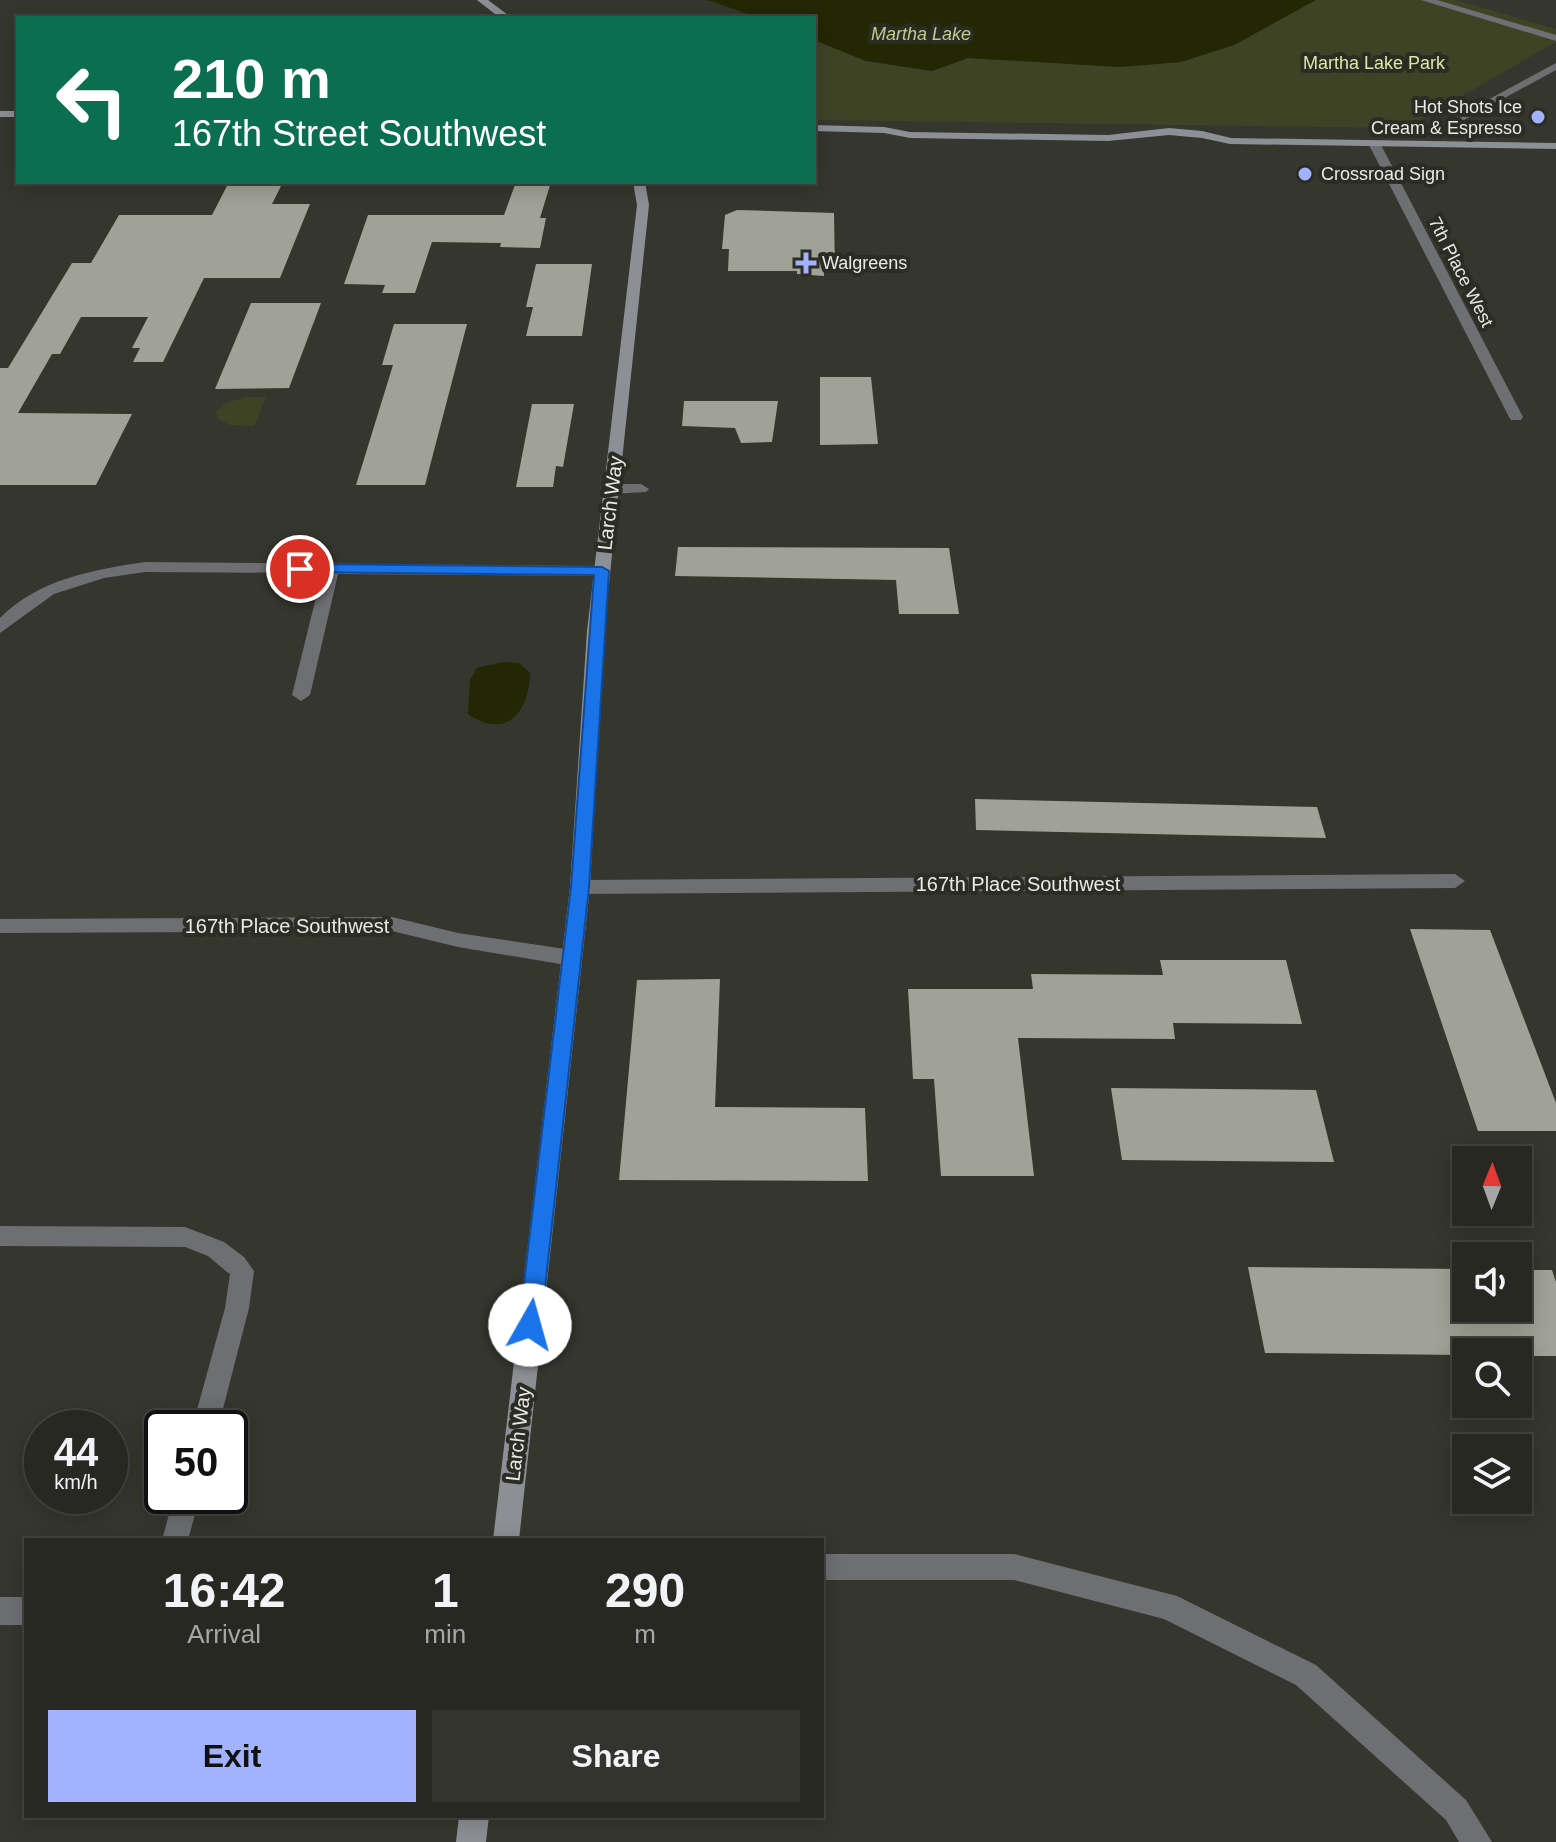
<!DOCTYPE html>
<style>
:root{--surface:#282822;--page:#34342f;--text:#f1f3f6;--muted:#a5a6a5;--line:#444440;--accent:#a3b2fd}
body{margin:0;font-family:Helvetica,sans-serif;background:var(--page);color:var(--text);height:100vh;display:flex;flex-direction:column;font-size:30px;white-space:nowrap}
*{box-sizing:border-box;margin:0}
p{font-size:26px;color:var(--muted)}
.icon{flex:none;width:44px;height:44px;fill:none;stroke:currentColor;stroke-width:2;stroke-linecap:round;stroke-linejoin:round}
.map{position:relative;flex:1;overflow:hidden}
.details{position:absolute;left:24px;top:1538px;width:800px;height:280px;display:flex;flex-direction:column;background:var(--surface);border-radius:0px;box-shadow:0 4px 20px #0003,0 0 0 2px var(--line)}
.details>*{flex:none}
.guide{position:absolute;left:16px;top:16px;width:800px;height:168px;border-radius:0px;box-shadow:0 4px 20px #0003,0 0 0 2px var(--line);background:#0b6e4f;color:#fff;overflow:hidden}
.needle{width:52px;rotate:1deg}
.tools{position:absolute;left:1452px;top:1146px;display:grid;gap:16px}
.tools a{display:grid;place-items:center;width:80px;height:80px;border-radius:0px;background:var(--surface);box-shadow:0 4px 20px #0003,0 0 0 2px var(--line);font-size:40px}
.speed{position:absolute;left:24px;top:1410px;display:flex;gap:16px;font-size:40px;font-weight:700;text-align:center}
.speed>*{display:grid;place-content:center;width:104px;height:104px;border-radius:50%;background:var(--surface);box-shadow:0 4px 20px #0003,0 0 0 2px var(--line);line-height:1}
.speed small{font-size:20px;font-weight:400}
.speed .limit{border:4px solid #111;border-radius:12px;background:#fff;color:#111}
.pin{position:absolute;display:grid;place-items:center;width:68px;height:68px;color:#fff;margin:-34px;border:4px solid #fff;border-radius:50%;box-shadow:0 2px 8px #0007}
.me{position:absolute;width:88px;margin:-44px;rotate:7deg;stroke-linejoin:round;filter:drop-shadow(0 0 6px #0008)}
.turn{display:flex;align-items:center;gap:28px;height:168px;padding:0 24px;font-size:36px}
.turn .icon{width:104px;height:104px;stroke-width:2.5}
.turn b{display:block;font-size:56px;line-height:68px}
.eta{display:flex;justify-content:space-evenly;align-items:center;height:136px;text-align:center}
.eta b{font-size:48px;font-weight:700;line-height:56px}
.action{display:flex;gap:16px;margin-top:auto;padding:16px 24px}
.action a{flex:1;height:92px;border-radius:0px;background:var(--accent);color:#111;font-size:32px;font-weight:700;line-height:92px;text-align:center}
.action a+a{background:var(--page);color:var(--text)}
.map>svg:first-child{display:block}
.green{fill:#3f4326}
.water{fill:#242703}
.building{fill:#a0a297}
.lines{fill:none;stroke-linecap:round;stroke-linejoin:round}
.street{fill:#6e6f73;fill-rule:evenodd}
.secondary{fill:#8d8f96;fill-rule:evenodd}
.route{fill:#1a73e8;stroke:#114b97;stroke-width:2}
.poi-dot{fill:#a3b2fd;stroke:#2b2c23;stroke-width:3}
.labels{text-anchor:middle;stroke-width:8;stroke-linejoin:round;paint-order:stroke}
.far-water-label{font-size:18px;font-style:italic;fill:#c3cb8c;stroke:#2b2c23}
.far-park-label{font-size:18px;fill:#dde6a5;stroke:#2b2c23}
.far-poi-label{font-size:18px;fill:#e9eae5;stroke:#2b2c23;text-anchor:start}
.far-street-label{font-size:18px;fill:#e9eae5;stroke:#2b2c23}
.street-label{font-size:20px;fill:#e9eae5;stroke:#2b2c23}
</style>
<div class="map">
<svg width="1556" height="1842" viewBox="0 0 1556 1842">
<rect width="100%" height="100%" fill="#35362d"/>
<g class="green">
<path d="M1316,0H1456L1556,29V42L1406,128L814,120V40L866,61L932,71L968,58L1120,67L1181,62L1234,45Z"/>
<path d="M247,397H266L254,426L229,425L217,418L216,412L225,403Z"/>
</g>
<g class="water">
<path d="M708,0H1316L1234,45L1181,62L1120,67L968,58L932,71L866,61L814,40V18H759Z"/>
<path d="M503,662L519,663L530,673C529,711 507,741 468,714L470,680L477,668Z"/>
</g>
<g class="building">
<path d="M229,182H283L272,204H310L280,278H204L163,362H133L140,348H132L148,317H81L60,354H52L18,413L132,414L96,485H0V368H8L72,263H91L119,215H212Z"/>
<path d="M516,182H551L540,218H546L540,248L500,247L501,243L432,242L415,293H382L385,285L344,284L368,215H504Z"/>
<path d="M737,210L834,213L835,271H824V276L797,274V271H728L729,249H722L725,215Z"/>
<path d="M536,264H592L582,336H526L533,307H526Z"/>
<path d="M251,303H321L289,388L215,389Z"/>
<path d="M394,324H467L425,485H356L393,365H382Z"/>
<path d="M820,377H871L878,444L820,445Z"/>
<path d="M684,401H778L772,442L741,443L735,428L682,426Z"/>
<path d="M532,404H574L563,467L556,466L553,487H516Z"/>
<path d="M678,547L949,548L959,614H899L896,580L675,576Z"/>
<path d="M975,799L1317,807L1326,838L976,830Z"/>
<path d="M1410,929L1490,930L1556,1103V1131H1478Z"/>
<path d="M1160,960H1286L1302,1024L1173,1023L1175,1039L1018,1038L1034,1176H941L934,1079H913L908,989H1033L1031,974L1163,975Z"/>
<path d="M720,979L715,1107L865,1108L868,1181L619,1180L637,980Z"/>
<path d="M1111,1088L1316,1090L1334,1162L1122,1160Z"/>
<path d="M1248,1267L1466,1269V1308H1518V1270H1552L1556,1282V1356H1518V1352H1466V1355L1265,1353Z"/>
</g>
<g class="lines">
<g class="street">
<path d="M1421,0H1437L1556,35V41Z"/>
<path d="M1556,63V70L1464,120L1454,118Z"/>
<path d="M1370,141L1380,143L1523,417L1521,420H1511L1509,417L1368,143Z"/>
<path d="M641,484L649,489L646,492L611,494L603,489L611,484Z"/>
<path d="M145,562L602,566L610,571L602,576L338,574L310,695L301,701L292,695L322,573L145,572L104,578L54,594L0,633V618C39,579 92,570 145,562Z"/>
<path d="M1455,874L1465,881L1455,888L580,894L570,887L580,880Z"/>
<path d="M392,917L458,933L572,950L579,953L582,958L579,963L572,966L458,947L392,931L0,933V919Z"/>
<path d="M0,1226L185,1227L224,1242L244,1257L254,1271L249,1308L218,1428H192L225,1308L230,1274L227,1272L208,1256L185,1247L0,1246Z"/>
<path d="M174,1496H200L188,1540H162Z"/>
<path d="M822,1554H1014L1177,1596L1316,1665L1466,1800L1492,1842H1459L1446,1820L1296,1685L1164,1619L1014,1580H822Z"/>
<rect x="0" y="1597" width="26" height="28"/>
</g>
<g class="secondary">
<path d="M477,0H488L512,18H500Z"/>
<rect x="0" y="111" width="18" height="6"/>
<path d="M814,125L884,127L910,132L1108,135L1169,128L1202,131L1231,138L1556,143V149L1230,144L1202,138L1169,135L1108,141L910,138L884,133L814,131Z"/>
<path d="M633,182H645L649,205L604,631L590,887L519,1540H493L570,887L587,631L637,205Z"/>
<path d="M459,1816H489L486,1842H456Z"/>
</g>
</g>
<path class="route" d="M300,564L602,567L609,571L589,887L541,1325L538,1332L530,1335L522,1332L519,1325L571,887L594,575L295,572L293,569Z"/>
<g class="poi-dot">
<circle cx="1538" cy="117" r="8"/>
<circle cx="1305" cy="174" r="8"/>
<path d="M802 251h8v8h8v8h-8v8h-8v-8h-8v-8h8z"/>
</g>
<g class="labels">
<g class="far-water-label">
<text x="921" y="40">Martha Lake</text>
</g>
<g class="far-park-label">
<text x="1374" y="69">Martha Lake Park</text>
</g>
<g class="far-poi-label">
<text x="1522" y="113" text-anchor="end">Hot Shots Ice<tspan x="1522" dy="21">Cream &amp; Espresso</tspan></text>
<text x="1321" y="180">Crossroad Sign</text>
<text x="822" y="269">Walgreens</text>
</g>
<g class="far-street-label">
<text transform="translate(1461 272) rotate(63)" y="6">7th Place West</text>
</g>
<g class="street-label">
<text transform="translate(610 503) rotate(-83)" y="7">Larch Way</text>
<text x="1018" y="891">167th Place Southwest</text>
<text x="287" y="933">167th Place Southwest</text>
<text transform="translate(518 1434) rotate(-83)" y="7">Larch Way</text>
</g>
</g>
</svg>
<div class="tools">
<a><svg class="needle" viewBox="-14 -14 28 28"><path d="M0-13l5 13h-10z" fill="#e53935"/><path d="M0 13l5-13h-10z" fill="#a5a6a5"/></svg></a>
<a><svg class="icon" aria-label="sound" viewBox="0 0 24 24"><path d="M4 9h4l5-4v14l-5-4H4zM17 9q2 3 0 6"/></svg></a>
<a><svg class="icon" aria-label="search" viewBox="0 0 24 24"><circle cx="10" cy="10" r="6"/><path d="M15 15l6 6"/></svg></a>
<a><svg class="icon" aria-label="layers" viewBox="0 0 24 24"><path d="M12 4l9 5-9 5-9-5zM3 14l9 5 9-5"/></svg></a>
</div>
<div class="speed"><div>44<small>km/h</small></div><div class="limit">50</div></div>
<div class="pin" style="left:300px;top:569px;background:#d93025"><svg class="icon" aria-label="arrive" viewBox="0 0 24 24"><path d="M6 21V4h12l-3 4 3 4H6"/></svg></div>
<svg class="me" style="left:530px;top:1325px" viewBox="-20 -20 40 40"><circle r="19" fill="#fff"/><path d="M0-13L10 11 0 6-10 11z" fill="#1a73e8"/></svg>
<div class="guide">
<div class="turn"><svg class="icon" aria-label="left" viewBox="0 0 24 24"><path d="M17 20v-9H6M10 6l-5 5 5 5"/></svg><div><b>210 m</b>167th Street Southwest</div></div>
</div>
<section class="details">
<div class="eta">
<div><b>16:42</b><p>Arrival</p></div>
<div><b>1</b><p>min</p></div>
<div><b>290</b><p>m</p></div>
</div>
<div class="action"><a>Exit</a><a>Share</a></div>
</section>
</div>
